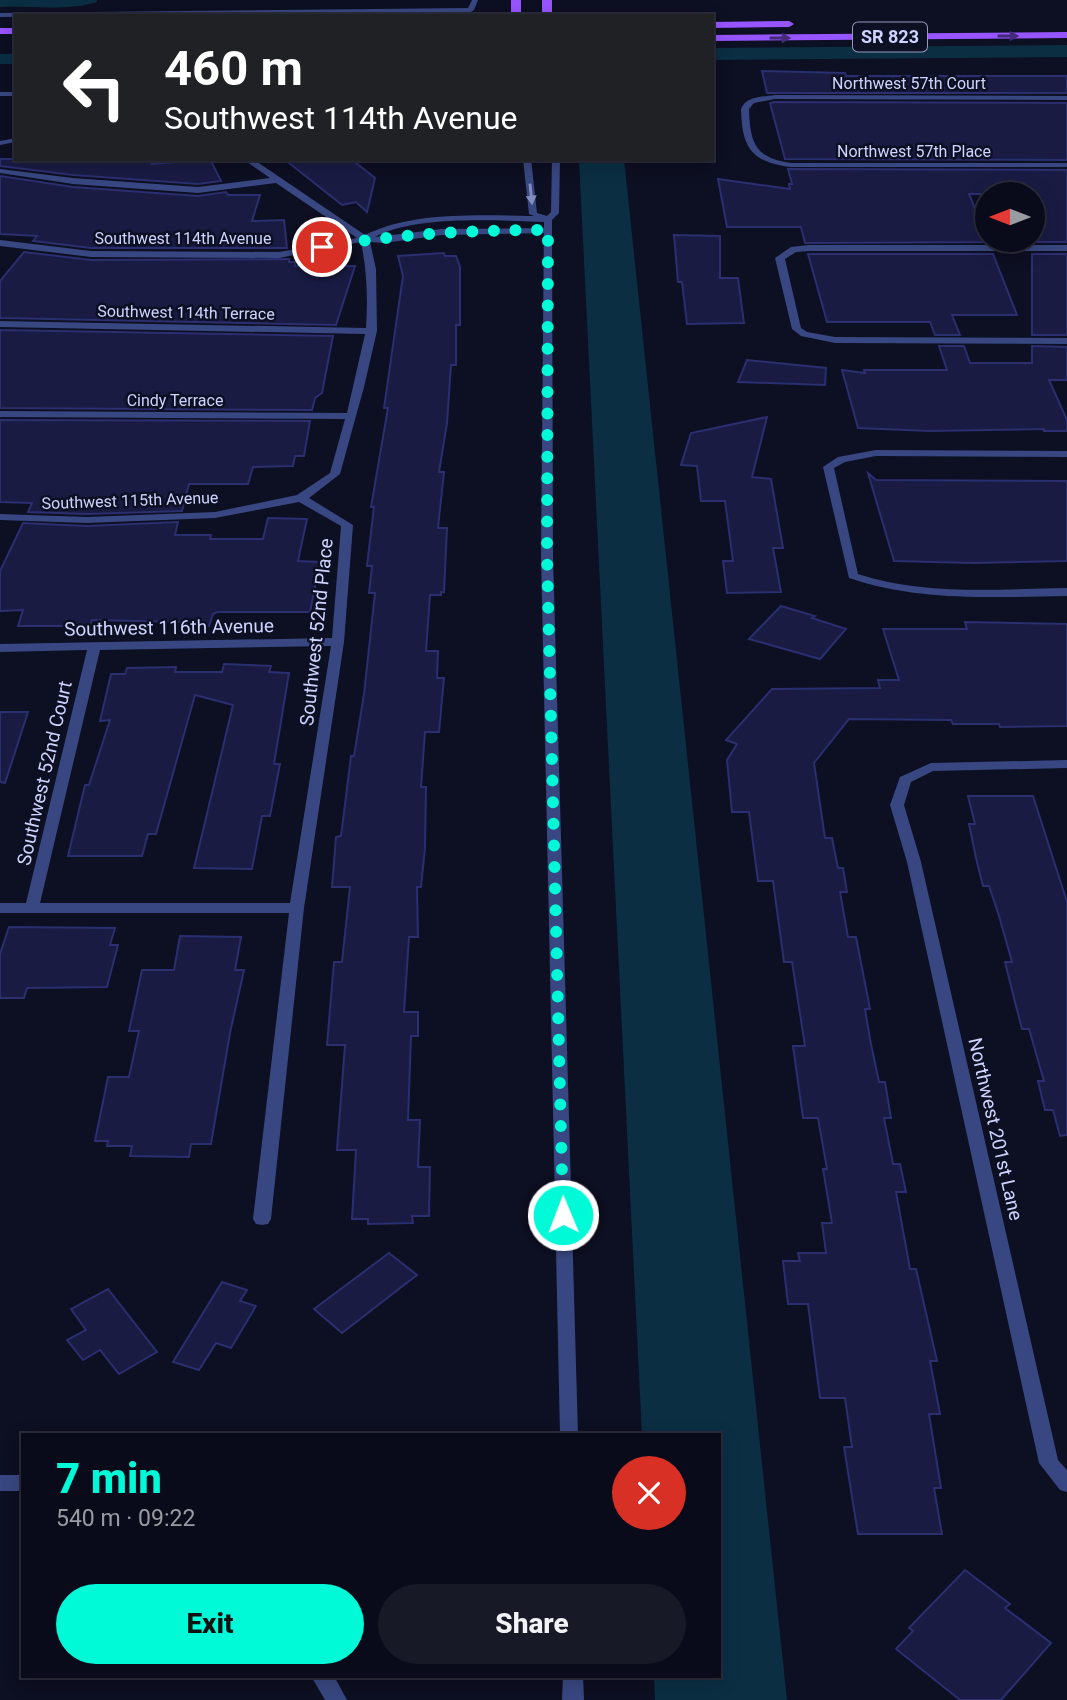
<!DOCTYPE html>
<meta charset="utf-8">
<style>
:root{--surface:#0a0b1a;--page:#181927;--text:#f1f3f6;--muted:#999ba2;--line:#2a2b39;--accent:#00f9d6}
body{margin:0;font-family:Roboto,sans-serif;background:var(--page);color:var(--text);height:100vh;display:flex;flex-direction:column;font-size:26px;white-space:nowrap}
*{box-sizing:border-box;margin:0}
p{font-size:23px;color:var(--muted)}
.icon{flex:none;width:38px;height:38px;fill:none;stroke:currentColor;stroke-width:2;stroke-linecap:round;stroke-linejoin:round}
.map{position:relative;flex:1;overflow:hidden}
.drawer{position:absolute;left:21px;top:1433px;width:700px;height:245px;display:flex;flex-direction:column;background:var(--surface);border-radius:0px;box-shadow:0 4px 18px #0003,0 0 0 2px var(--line)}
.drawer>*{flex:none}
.hud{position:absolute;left:14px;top:14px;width:700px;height:147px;border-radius:0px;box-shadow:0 4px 18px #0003,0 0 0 2px var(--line);background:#202124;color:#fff;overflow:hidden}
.needle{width:46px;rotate:270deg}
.tools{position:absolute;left:975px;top:182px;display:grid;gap:14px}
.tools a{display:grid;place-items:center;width:70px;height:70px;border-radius:50%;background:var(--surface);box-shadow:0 4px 18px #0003,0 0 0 2px var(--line);font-size:35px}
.pin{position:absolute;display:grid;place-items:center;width:60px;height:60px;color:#fff;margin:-30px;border:4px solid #fff;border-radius:50%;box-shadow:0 2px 7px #0007}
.me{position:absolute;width:77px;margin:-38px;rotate:359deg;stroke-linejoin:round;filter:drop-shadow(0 0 5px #0008)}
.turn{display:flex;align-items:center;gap:24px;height:147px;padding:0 35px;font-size:32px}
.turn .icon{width:91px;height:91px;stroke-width:2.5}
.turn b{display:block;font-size:49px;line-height:60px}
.round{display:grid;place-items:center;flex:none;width:74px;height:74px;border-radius:37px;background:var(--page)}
.summary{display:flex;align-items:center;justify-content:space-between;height:119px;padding:0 35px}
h1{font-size:42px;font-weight:800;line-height:52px;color:var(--accent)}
.primary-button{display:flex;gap:14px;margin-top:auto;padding:14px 35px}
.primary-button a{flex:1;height:80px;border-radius:42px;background:var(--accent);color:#111;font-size:28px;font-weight:800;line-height:80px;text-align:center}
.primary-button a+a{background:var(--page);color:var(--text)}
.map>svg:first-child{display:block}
.water{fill:#0b2e43}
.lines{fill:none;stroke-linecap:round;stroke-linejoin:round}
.canal{fill:#0b2e43;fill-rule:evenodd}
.building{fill:#191b43;stroke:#2b2e6f;stroke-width:2}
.minor{fill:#384781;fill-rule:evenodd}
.tertiary{fill:#384781;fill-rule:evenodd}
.primary{fill:#9755ff;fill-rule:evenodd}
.oneway{fill:#442b7a}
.oneway2{fill:#838ec0}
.route{stroke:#00f9d6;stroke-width:12;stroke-dasharray:0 21.6}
.labels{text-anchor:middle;stroke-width:5;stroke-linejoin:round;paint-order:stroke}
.far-street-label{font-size:16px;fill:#ced4ff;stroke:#0d0f22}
.shield{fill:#0d0f22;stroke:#9499bd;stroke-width:2}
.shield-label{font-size:18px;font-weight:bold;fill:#ced4ff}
.street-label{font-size:19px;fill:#ced4ff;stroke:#0d0f22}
</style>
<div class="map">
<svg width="1067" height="1700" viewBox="0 0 1067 1700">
<rect width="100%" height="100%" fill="#0d0f22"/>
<g class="water">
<path d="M0,0H97V2C68,11 32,6 0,7Z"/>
<path d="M1067,45V57L712,60V48Z"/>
<path d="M579,159H624L787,1700H655L654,1677L719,1676V1435H642Z"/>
</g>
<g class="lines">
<rect class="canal" x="0" y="54" width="16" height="10"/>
</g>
<g class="building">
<path d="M762,71L845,73L846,76H1067V93H767Z"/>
<path d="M775,102L1067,103V160L785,159L770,103Z"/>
<path d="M0,159H110L132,162L146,159L152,164L210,159L221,181L198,184L73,175L0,166Z"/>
<path d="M284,159H351L375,178L367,212L356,202L342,205Z"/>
<path d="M788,169L1067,170V242H1032V194H969L989,242L805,243L801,227H727L718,179L790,189L789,184H792Z"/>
<path d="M0,176L73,187L198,196L226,192L228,195H260L252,221L284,220L287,248H91L33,241L37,236L0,234Z"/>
<path d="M674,235L720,236V278H738L744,323L687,324L682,282H678Z"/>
<path d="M24,252L91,260L289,259V262H295V266H355L336,325L0,318V281Z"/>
<path d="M444,253L445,256H456L460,267V325H456V365H451L447,423L439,472H444L438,528H447L444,592H441V595H430L426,651H438L437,678H444L439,732H425L421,787H426L425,848L421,887H417L418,937H409L404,1012H418V1036H411L408,1120H420L418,1167H430L429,1216H412L413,1223L368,1224V1219H352L356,1150H337L345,1045H327L334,962H342L350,887H332L336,837L341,836L351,756H354L364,694L375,593H369L372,566H367L374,507H371L388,408H384L403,276L398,256Z"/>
<path d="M808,254H993L1017,315H952L960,335H935L930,322H827Z"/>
<rect x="1032" y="254" width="35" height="81"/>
<path d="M0,330L333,336L322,393L315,398L312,410L0,408Z"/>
<path d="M939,346H964L970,363H1032V346L1067,347V380H1049L1067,420V431H1044V429L930,431L858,428L842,370L865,373L864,370H947Z"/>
<path d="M747,360L826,368L825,385L738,382Z"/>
<path d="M767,417L752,477L771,479L783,548H773L781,592L727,593L723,561H733L725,501H701L697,466L681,465L691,433Z"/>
<path d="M0,420L310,421L304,456H295L293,466L253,467L248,484H189L182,511L87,514L28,512L32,503L0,502Z"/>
<path d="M868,473L876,480L1067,481V561L974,563L894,561Z"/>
<path d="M268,518L307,519L298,561L320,562L310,612H217L213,614L209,626H180L181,622L92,620L90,626H18L23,610L0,611V571L23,523L87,526L178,522L175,535H211L210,539H263Z"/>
<path d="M781,606L815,616L812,618L846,629L820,659L749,639Z"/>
<path d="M965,622L1067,624V726L1000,727L999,724H953L951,720L849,719L814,763L825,838H832L838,868H843L847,892H840L848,937H856L870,1009H865L870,1039L879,1082H885L891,1118H884L893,1164H900L906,1192H896L910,1269H916L937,1361H930L940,1414H929L941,1488H934L942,1534H858L844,1447H852L845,1398H820L808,1304H788L783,1261H800L798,1253H826L822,1223H832L823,1169H827L818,1118H803L793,1046H805L792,962H784L773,881H758L749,812H732L727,760L737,744L726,740L772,689L880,688L878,680H899L883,629H967Z"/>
<path d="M224,664L271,666L269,672L289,673L274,764H280L270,816H262L252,869L194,868L233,705L195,695L156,834H148L142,856H68L85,785H89L110,720L100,721L111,674H125L127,668L176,667L175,672H222Z"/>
<path d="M0,712H28L5,783L0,782Z"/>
<path d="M968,796H1033L1067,902V1135L1060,1136L1053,1110H1045L1038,1081H1044L1029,1029H1022L1015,1002L1005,962H1012L999,916L989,886H983L976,858L969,824H975Z"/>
<path d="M9,927L115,928L110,945H118L107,987L27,988L24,998H0V954Z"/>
<path d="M180,936L241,937L235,970H244L230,1033L211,1144H191L189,1157L130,1156L132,1146H107L108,1141H95L108,1077H129L139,1031H129L142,970H174Z"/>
<path d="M389,1253L417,1275L342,1333L314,1309Z"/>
<path d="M222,1282L247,1290L240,1301L256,1306L231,1348L216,1343L199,1370L173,1362Z"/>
<path d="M108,1289L157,1352L119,1374L100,1350L83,1360L67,1340L86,1330L71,1309Z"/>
<path d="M965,1570L1010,1604L1005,1608L1051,1643L1001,1700H960L896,1649L913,1631L909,1628Z"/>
</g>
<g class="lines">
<g class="minor">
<path d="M472,0H478L474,10L471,12L0,17V13L468,8Z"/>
<rect x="0" y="92" width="16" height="4"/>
<path d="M775,95L1067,96V100L775,99L754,103L749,109C750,144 756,158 791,163H1067V167H791C752,162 742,149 741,109C746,96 763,97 775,95Z"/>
<path d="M16,138V142L0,145V141Z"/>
<path d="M243,159H253L365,235C416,209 492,216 548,216L552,219L548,222C500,221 418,214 375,237L442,229L551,228L552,230L548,233L442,235L384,243L370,242L376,269L377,331L364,387L340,474L309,498L353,525L344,642L304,908L271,1219L268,1224L262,1225L256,1224L253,1219L289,913H0V903H26L87,650L0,652V644L332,638L341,526L299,502L215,518L87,523L0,520V514L87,517L215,512L297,495L330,473L345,419L0,417V411L347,413L365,334L0,327V321L366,328C368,298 367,272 361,242L279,258L91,257L0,246V240L91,251L279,252L357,238L276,183L198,193L73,184L0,173V169L73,178L198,187L270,178ZM331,646L290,903H40L100,650Z"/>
<path d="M809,245H1067V251H809L796,252L785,259L801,328L807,332L835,337L1067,338V344L835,343L801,336L792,329L775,258L791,247Z"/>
<path d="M876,450L1067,451V457L876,456L845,462L834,468L858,574C926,596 997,589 1067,588V596C993,597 920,602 849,578L823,467L838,457Z"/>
<path d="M1067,760V768L933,771L911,782L904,805L921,862L1058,1460L1067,1470V1492L1060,1490L1039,1463L907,862L890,805L900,777L931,763Z"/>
<rect x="0" y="1475" width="23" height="16"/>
<path d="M311,1676H334L347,1700H325Z"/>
</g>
<g class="tertiary">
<path d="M523,159H531L537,213L547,216L551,212L552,159H560L559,213L552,220L553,556L578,1435H560L541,556L544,220L529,214Z"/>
<path d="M563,1676H583L584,1700H562Z"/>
</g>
<g class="primary">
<rect x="511" y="0" width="10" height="16"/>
<rect x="542" y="0" width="10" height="16"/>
<path d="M712,22L789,21L794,24L789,27L712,28Z"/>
<rect x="0" y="28" width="16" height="6"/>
<path d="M1067,32V38L712,41V35Z"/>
</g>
</g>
<defs><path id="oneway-solid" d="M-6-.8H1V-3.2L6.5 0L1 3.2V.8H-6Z" transform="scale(1.75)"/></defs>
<g class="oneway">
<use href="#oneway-solid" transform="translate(1008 36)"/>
<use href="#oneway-solid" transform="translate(780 38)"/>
</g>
<use class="oneway2" href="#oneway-solid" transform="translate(531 194) rotate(84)"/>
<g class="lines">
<path class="route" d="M322,247C397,234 472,230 548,230L547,556L563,1215"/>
</g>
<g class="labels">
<g class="far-street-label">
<text x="909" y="89">Northwest 57th Court</text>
<text x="914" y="157">Northwest 57th Place</text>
<text x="183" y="244">Southwest 114th Avenue</text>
<text transform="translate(186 312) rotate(1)" y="6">Southwest 114th Terrace</text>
<text x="175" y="406">Cindy Terrace</text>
<text transform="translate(130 500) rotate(-2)" y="6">Southwest 115th Avenue</text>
</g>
<rect class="shield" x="853" y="22.5" width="74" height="29" rx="5"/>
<g class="shield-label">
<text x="890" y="43">SR 823</text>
</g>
<g class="street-label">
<text transform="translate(169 627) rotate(-1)" y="7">Southwest 116th Avenue</text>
<text transform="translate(316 632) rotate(-84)" y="7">Southwest 52nd Place</text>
<text transform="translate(44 773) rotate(-77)" y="7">Southwest 52nd Court</text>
<text transform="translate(996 1129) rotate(77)" y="7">Northwest 201st Lane</text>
</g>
</g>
</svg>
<div class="tools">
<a><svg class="needle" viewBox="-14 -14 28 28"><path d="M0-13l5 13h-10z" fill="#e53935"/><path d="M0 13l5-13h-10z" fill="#999ba2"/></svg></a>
</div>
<div class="pin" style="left:322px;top:247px;background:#d93025"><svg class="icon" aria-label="arrive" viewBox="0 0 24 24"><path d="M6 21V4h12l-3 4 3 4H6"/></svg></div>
<svg class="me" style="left:563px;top:1215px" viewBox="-20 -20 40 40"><circle r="17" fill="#00f9d6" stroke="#fff" stroke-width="3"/><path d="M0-11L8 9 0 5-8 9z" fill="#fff"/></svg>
<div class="hud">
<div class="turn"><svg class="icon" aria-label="left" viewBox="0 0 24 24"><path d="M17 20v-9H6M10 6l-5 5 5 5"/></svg><div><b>460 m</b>Southwest 114th Avenue</div></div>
</div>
<section class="drawer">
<div class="summary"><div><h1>7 min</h1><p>540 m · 09:22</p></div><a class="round" style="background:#d93025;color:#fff"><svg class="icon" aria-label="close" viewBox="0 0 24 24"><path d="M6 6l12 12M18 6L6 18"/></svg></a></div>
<div class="primary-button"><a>Exit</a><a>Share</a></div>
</section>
</div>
